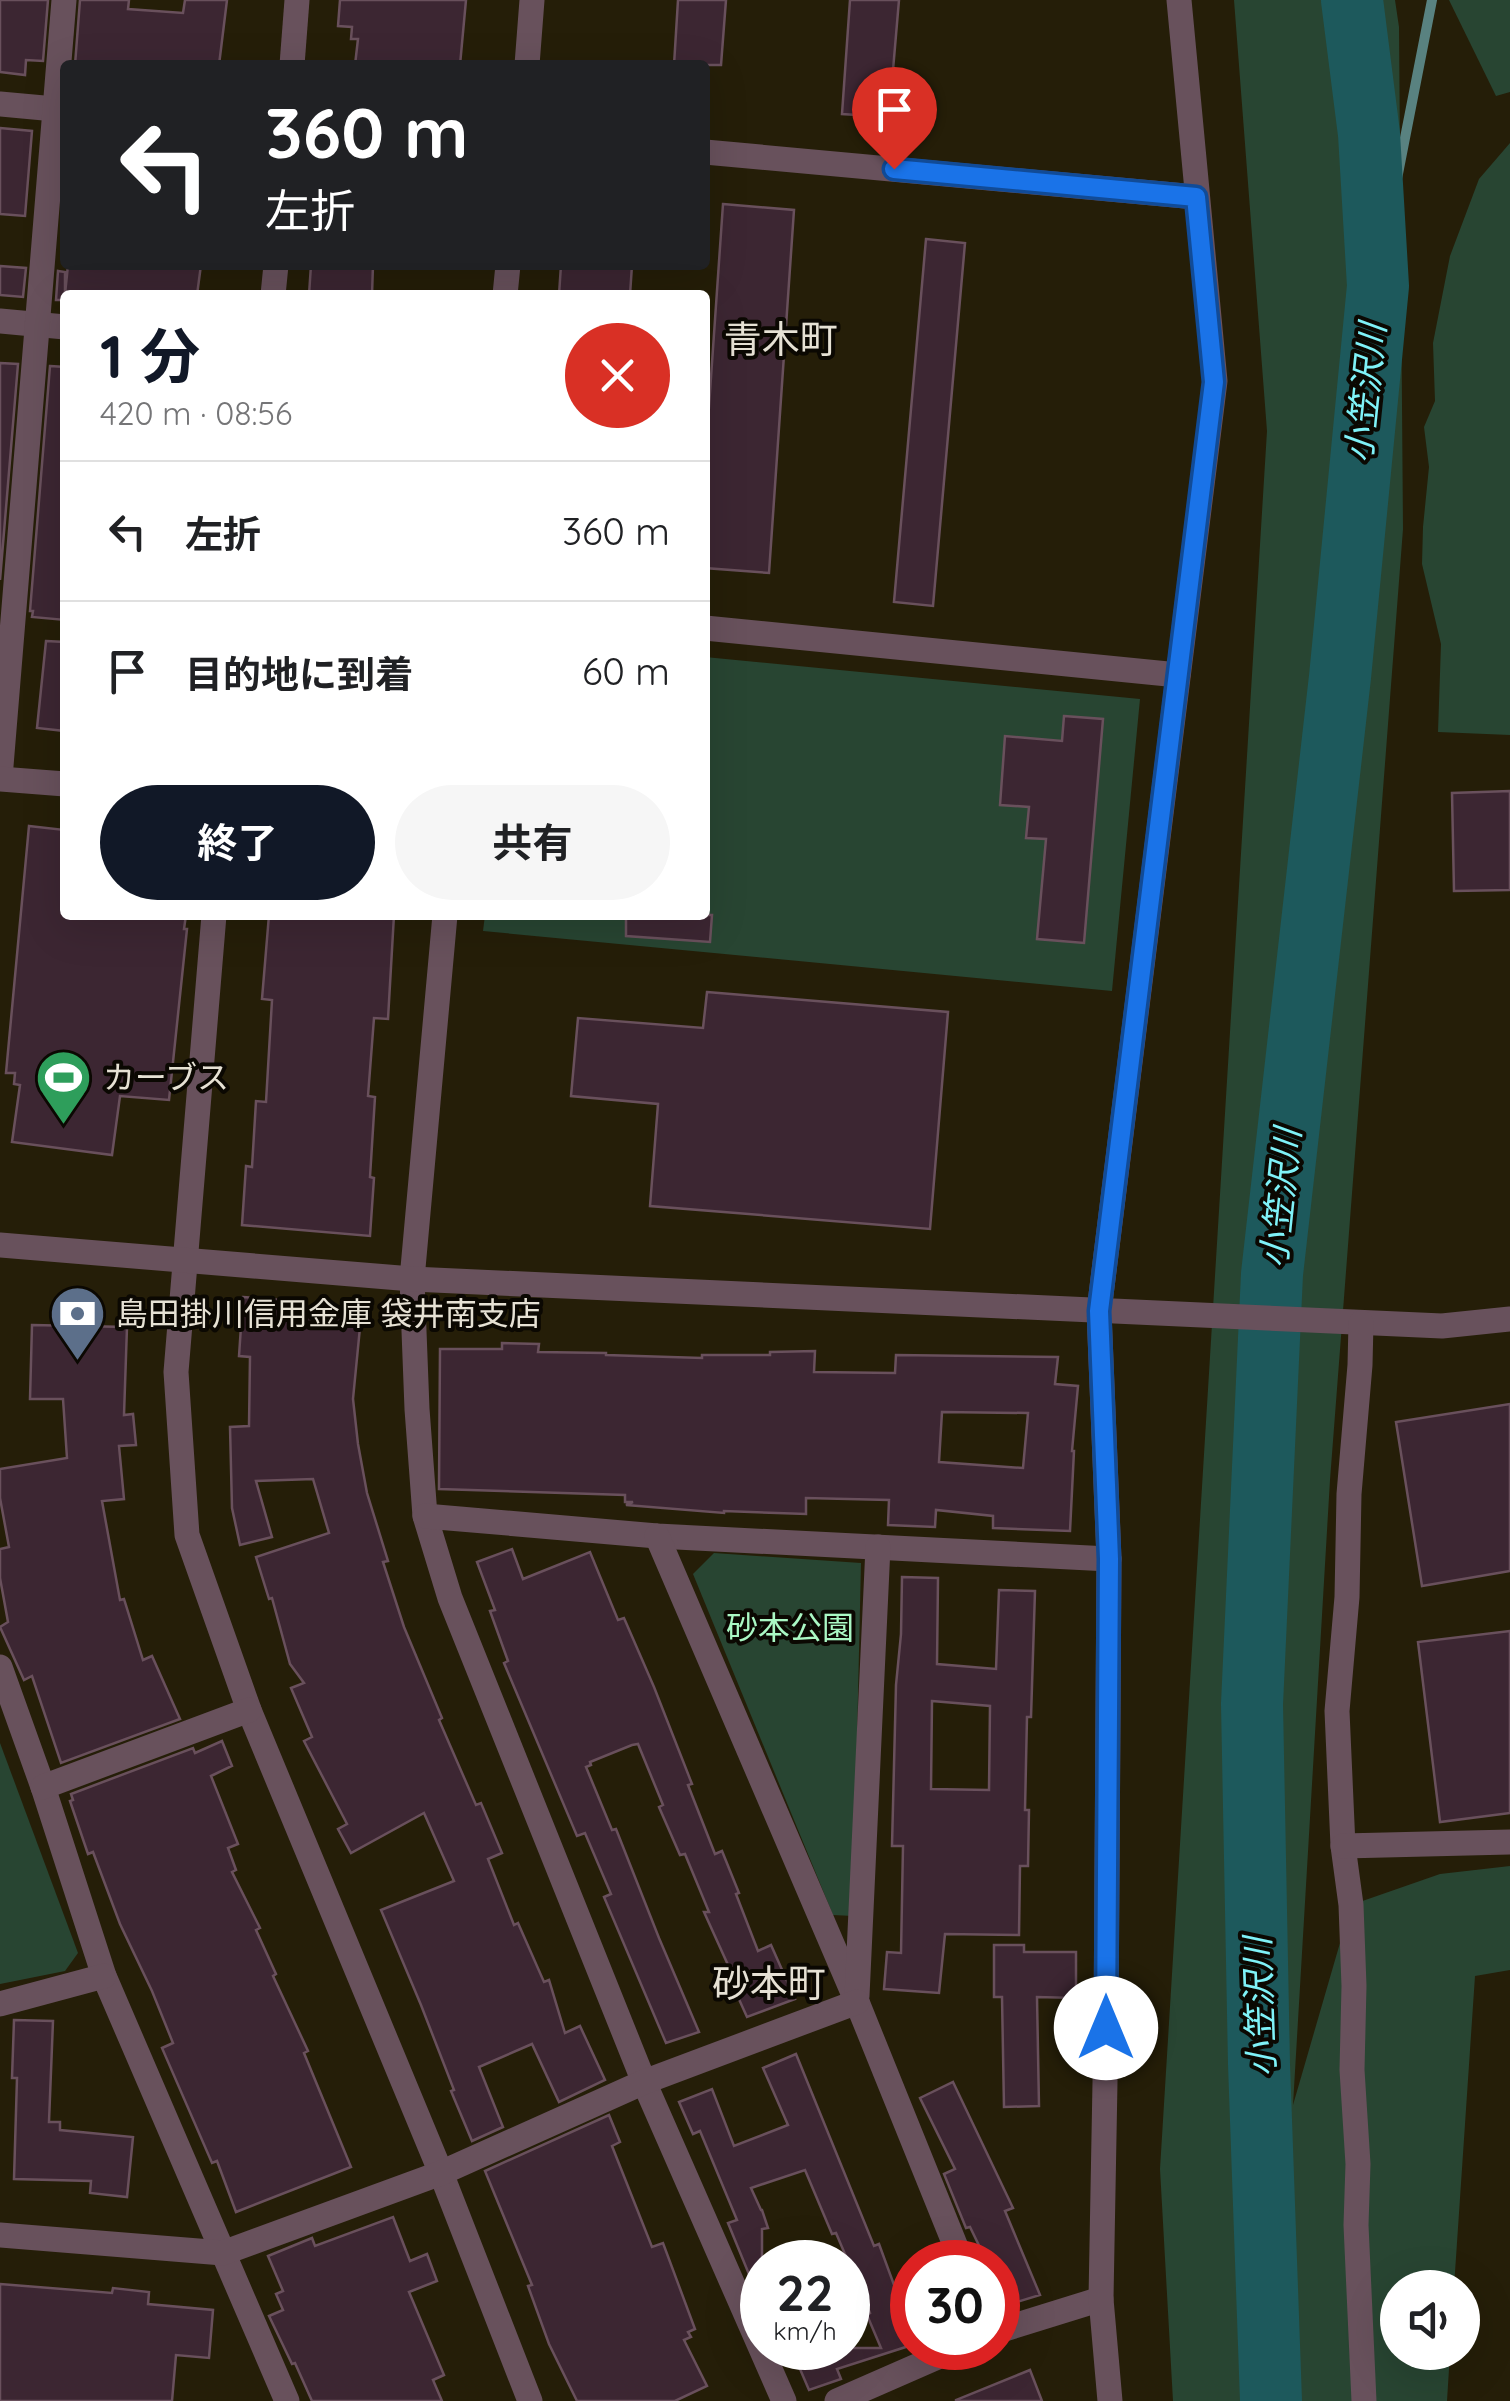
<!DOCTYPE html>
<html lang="ja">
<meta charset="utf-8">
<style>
:root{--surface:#fff;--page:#f6f6f6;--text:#202124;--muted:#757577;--line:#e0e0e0;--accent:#111827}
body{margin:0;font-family:Quicksand,"Noto Sans JP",sans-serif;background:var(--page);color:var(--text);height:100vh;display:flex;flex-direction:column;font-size:38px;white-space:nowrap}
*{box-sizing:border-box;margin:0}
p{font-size:32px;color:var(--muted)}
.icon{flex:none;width:55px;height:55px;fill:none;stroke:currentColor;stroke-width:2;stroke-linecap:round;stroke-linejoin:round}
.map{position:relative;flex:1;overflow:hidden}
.side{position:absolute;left:60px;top:290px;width:650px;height:630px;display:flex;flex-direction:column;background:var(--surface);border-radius:10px;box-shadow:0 10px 40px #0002}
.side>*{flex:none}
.top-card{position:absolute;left:60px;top:60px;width:650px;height:210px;border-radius:10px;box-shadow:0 10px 40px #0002;background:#202124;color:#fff;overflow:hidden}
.fabs{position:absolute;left:1380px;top:2270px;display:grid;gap:20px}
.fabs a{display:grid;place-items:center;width:100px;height:100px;border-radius:50%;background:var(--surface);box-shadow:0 10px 40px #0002;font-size:50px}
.speed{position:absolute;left:740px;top:2240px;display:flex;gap:20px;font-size:50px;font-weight:700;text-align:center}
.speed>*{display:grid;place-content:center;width:130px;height:130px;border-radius:50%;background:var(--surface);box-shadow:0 10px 40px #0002;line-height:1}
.speed small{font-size:25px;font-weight:400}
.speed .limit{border:15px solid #d22;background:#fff;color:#111}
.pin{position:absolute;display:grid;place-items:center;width:85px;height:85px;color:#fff;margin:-102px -42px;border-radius:50% 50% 50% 0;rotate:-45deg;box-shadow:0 0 10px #0007}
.pin .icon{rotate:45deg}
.me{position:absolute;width:110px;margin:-55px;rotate:0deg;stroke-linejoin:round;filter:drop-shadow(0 0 8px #0008)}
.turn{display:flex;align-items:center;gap:35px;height:210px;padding:0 40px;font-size:45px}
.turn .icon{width:130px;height:130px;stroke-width:2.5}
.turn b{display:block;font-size:70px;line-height:85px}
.round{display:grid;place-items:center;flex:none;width:105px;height:105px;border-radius:52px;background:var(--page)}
.summary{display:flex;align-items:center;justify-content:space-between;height:170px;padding:0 40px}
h1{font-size:60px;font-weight:700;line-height:75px;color:var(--accent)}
.cta{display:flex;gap:20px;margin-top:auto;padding:20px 40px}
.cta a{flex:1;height:115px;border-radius:60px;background:var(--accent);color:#fff;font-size:40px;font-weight:700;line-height:115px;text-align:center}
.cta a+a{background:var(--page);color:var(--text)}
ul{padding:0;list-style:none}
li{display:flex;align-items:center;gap:30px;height:140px;padding:0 40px;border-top:2px solid var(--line)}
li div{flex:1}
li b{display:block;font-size:38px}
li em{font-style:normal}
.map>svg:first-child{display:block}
.green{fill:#284532}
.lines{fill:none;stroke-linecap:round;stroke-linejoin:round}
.stream{stroke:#598280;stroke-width:10}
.river{stroke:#1d595c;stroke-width:62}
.building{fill:#3c2632;stroke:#69505c;stroke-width:2.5;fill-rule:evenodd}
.minor{stroke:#68515c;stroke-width:25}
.route-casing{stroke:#114b97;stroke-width:25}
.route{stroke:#1a73e8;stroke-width:18}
.labels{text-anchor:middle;stroke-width:8;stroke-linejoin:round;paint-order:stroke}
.poi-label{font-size:32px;fill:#e6e1d4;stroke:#0b0802;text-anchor:start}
.park-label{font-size:32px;fill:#aaf8c4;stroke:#0b0802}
.water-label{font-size:35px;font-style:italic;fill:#7ff2f8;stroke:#0b0802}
.quarter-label{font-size:38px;fill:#e6e1d4;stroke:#0b0802}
</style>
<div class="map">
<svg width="1510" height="2401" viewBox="0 0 1510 2401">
<rect width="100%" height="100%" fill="#251e08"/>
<g class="green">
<path d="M1234,0H1395L1399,27L1403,529L1330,1480L1293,2105L1351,1905L1440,1874L1510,1866V1970L1475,1976L1454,2287L1398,2288V2352L1450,2353L1447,2401H1173L1160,2169L1267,431Z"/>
<path d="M1449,0H1510V92L1496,96Z"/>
<path d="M1510,143V735L1438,732L1441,644L1422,564L1423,527L1429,467L1424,427L1435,401L1433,343L1450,256L1479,179Z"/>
<path d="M705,657L1140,699L1112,991L483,931L485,915H705Z"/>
<path d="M714,1553L861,1563L853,1916L833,1915L693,1574Z"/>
<path d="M0,1743L78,1953L65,1971L0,1984Z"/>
</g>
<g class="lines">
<path class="stream" d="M1377,281L1432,0"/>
<path class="river" d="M1271,2401L1259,2064L1252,1704L1272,1274L1340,677L1378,286L1369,134L1352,0"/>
</g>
<g class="building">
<path d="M0,0H48L43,61L26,60L25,75L0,72Z"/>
<path d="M80,0H129L128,9L183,13L185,0H227L219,65H75Z"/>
<path d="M340,0H466L460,65H355L358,39H351L352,27L338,26Z"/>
<path d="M678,0H726L721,65H674Z"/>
<path d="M850,0H899L889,117L842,114Z"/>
<path d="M0,128L32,131L25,216L0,214Z"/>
<path d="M723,204L794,210L769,573L705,568V464Z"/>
<path d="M926,239L965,243L933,606L894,602Z"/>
<path d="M68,265H201L197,295H65V300H56L58,271L65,272V294Z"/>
<path d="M311,265H373L372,295H309Z"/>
<path d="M561,265H632L630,295H559Z"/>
<path d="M0,266L26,268L23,297L0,295Z"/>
<path d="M0,363L18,364L0,580Z"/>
<path d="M50,366L65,367V620L32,617L33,611H30Z"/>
<path d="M46,641L65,642V731L37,728Z"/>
<path d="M1064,716L1103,719L1084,943L1037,939L1046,839L1026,838L1029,807L1000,805L1005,736L1062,741Z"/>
<path d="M1510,791V890L1454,891L1452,793Z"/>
<path d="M29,826L65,830V915H186L184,929H187L169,1100L120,1096L112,1155L12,1142L20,1085L14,1084L15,1073H6Z"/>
<path d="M269,915H394L388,1019L374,1018L368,1096L375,1097L370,1177L374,1178L370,1236L242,1225L246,1166L252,1167L256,1101L266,1102L272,1000L262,999Z"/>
<path d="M626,915H712L710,942L626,936Z"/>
<path d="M707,992L948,1012L930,1229L650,1206L658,1104L571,1096L578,1018L703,1028Z"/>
<path d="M243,1297L294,1301L293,1310L361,1317L353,1399L358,1444L367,1493L388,1561L383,1562L404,1627L442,1718L439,1720L476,1805L481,1803L502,1853L488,1859L514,1925L518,1923L544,1982L549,1980L565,2033L580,2026L605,2080L559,2102L532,2044L479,2067L503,2127L472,2141L451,2091L454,2090L421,2005L381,1910L454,1881L424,1813L351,1853L338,1829L347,1824L304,1741L312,1737L291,1688L304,1683L290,1664L272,1598L269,1599L256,1557L329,1533L313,1479L256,1481L272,1537L240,1545L232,1508L230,1427L249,1426L250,1357L239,1356Z"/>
<path d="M32,1325L127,1327L124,1415L133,1414L136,1445L119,1446L124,1499L102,1501L120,1600L124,1599L143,1660L152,1656L180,1719L61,1763L32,1676L24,1680L0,1627L8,1622L0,1578V1549L9,1547L0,1498V1469L67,1458L63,1399H30Z"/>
<path d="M502,1343L539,1344L538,1352L606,1353V1355L702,1358V1355H770V1352L815,1351L814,1372L895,1373L896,1355L1058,1357L1055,1384L1078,1386L1072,1451H1074L1070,1531L993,1528V1516L936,1510L935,1527L888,1525L889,1500L806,1498V1514L724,1511V1513L626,1505L633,1502H625V1495L439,1489L440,1349H502ZM942,1412L1028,1413L1023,1468L939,1462Z"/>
<path d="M1510,1404V1571L1422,1586L1396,1422Z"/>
<path d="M512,1549L523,1579L590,1552L618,1620L624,1618L654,1687L692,1784L688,1785L715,1854L722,1851L739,1893L736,1894L758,1951L771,1945L795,1999L747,2017L724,1966L728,1965L704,1912H709L685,1854L680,1855L659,1807L663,1805L638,1744L632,1745L590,1762L591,1765L586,1767L612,1830L616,1829L659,1938L699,2032L666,2043L604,1897L611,1894L585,1833L577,1836L504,1663L508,1661L490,1611L495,1610L477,1562Z"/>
<path d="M902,1577L938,1578L937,1664L996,1669L999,1590L1035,1591L1031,1717H1027L1025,1810H1029L1028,1866H1020L1019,1935L945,1934L939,1993L884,1989L887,1952L901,1953L903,1846H892L896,1685L901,1634ZM932,1701L990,1706L989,1790L931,1789Z"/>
<path d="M1510,1631V1813L1440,1822L1418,1642Z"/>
<path d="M222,1741L232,1766L211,1776L238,1844L228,1848L236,1870L232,1872L260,1928L256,1930L276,1974L273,1976L308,2051L304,2053L351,2167L236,2212L217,2161L212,2163L162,2048L173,2043L152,1991L120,1924L93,1852L88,1854L70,1801L73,1800L71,1794L193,1748L195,1753Z"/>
<path d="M994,1945H1024V1952H1076V1998L1037,1997L1039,2106L1004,2107L1002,1997H994Z"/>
<path d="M14,2020L53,2021L49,2122H60V2130L133,2137L127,2197L90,2193L91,2181L14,2179L17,2078H12Z"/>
<path d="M796,2054L874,2246L879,2244L912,2334V2345L837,2369L841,2379L809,2390L791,2348H881L867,2315L870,2313L836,2233L832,2234L805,2170L751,2188L761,2210H762L768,2228L762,2229V2306L728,2223L737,2220L700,2131L693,2134L679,2102L712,2089L734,2146L788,2125L763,2068Z"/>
<path d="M953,2082L1013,2208L1005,2211L1040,2295L1007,2305L998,2285V2262H987L970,2227L966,2228L944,2174L955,2169L920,2098Z"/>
<path d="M609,2115L620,2142L612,2146L652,2247L663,2243L695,2329L688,2332L691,2337L684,2340L707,2386L675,2401H577L549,2344L528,2286L532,2285L485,2171Z"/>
<path d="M393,2217L410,2261L427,2254L437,2281L409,2292L444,2375L433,2380L442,2401H312L295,2363L292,2364L269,2316L283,2310L276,2294L283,2291L268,2256L312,2238L315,2246Z"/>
<path d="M0,2284L112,2293L113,2288L149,2292L148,2304L213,2310L209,2358L176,2355L172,2401H0Z"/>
<path d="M1030,2370L1042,2401H956V2400Z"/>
</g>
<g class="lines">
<g class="minor">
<path d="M292,65L297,0"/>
<path d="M527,65L532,0"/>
<path d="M0,104L55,109"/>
<path d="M705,152L1196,197"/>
<path d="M273,295L276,265"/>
<path d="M505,295L508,265"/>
<path d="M0,321L65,327"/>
<path d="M705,628L1178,675"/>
<path d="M0,778L64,0"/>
<path d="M0,779L65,784"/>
<path d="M214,915L176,1372L187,1535L249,1710L441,2173L530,2401"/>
<path d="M445,915L412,1279L417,1409L425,1516L450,1598L644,2082L784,2401"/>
<path d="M0,1245L412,1279L1442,1326L1510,1319"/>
<path d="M1361,1323L1360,1365L1349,1494L1347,1597L1337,1711L1343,1846L1351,1905L1354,1986L1352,2070L1358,2164L1356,2225L1364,2401"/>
<path d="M425,1516L657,1536L1109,1559"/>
<path d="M657,1536L857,2002L962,2262"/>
<path d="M0,1667L43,1787L104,1976L287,2401"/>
<path d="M43,1787L249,1710"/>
<path d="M1343,1846L1510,1842"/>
<path d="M857,1996L878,1547"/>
<path d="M0,2004L104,1976"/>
<path d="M0,2235L223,2253L441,2173L644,2082L857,2002"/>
<path d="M998,2331L1101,2299"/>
<path d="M837,2401L958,2348"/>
<path d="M1110,2401L1101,2299L1106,2028L1109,1559L1099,1311L1215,381L1179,0"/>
</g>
</g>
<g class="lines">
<defs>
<path id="route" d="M894,169L1196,197L1214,382L1099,1311L1109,1559L1106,2028"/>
</defs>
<use href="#route" class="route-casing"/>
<use href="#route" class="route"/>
</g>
<defs>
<symbol id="stadium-pin" viewBox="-11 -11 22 30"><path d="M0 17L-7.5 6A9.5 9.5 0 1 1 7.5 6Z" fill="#2e9e5b" stroke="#0b0802"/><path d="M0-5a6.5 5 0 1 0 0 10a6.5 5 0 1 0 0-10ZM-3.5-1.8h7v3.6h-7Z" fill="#fff"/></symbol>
<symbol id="bank-pin" viewBox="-11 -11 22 30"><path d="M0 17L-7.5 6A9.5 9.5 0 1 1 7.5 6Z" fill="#5c6f8a" stroke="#0b0802"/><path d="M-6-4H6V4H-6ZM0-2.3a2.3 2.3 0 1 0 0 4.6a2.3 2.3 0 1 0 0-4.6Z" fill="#fff"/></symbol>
</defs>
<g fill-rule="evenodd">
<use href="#stadium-pin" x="32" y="1046" width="63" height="86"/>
<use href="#bank-pin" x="46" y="1282" width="63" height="86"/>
</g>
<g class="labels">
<g class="poi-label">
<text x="103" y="1089">カーブス</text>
<text x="116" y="1325">島田掛川信用金庫 袋井南支店</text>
</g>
<g class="park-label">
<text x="790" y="1639">砂本公園</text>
</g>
<g class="water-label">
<text transform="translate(1366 393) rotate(-84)" y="12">小笠沢川</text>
<text transform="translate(1281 1198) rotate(-84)" y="12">小笠沢川</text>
<text transform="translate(1260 2007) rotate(-92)" y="12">小笠沢川</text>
</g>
<g class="quarter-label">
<text x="781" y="353">青木町</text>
<text x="769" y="1997">砂本町</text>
</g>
</g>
</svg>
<div class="fabs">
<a><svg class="icon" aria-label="sound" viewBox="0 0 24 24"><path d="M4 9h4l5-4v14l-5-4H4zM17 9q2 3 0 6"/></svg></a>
</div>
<div class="speed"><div>22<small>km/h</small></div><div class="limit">30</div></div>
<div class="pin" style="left:894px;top:169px;background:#d93025"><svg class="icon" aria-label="arrive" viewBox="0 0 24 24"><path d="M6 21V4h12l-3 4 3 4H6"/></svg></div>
<svg class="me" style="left:1106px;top:2028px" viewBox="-20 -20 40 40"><circle r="19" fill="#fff"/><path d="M0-13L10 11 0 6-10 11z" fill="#1a73e8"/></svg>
<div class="top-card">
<div class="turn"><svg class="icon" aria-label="left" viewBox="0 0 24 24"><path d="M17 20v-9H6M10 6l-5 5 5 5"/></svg><div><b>360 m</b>左折</div></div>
</div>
<section class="side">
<div class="summary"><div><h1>1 分</h1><p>420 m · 08:56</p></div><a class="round" style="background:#d93025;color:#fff"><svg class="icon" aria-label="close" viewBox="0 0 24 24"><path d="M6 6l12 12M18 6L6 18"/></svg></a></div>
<ul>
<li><svg class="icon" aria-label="left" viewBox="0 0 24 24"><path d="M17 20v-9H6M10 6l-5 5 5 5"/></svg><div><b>左折</b></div><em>360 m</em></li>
<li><svg class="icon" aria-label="arrive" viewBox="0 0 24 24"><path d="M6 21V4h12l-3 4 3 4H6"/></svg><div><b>目的地に到着</b></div><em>60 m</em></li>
</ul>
<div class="cta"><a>終了</a><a>共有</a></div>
</section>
</div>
